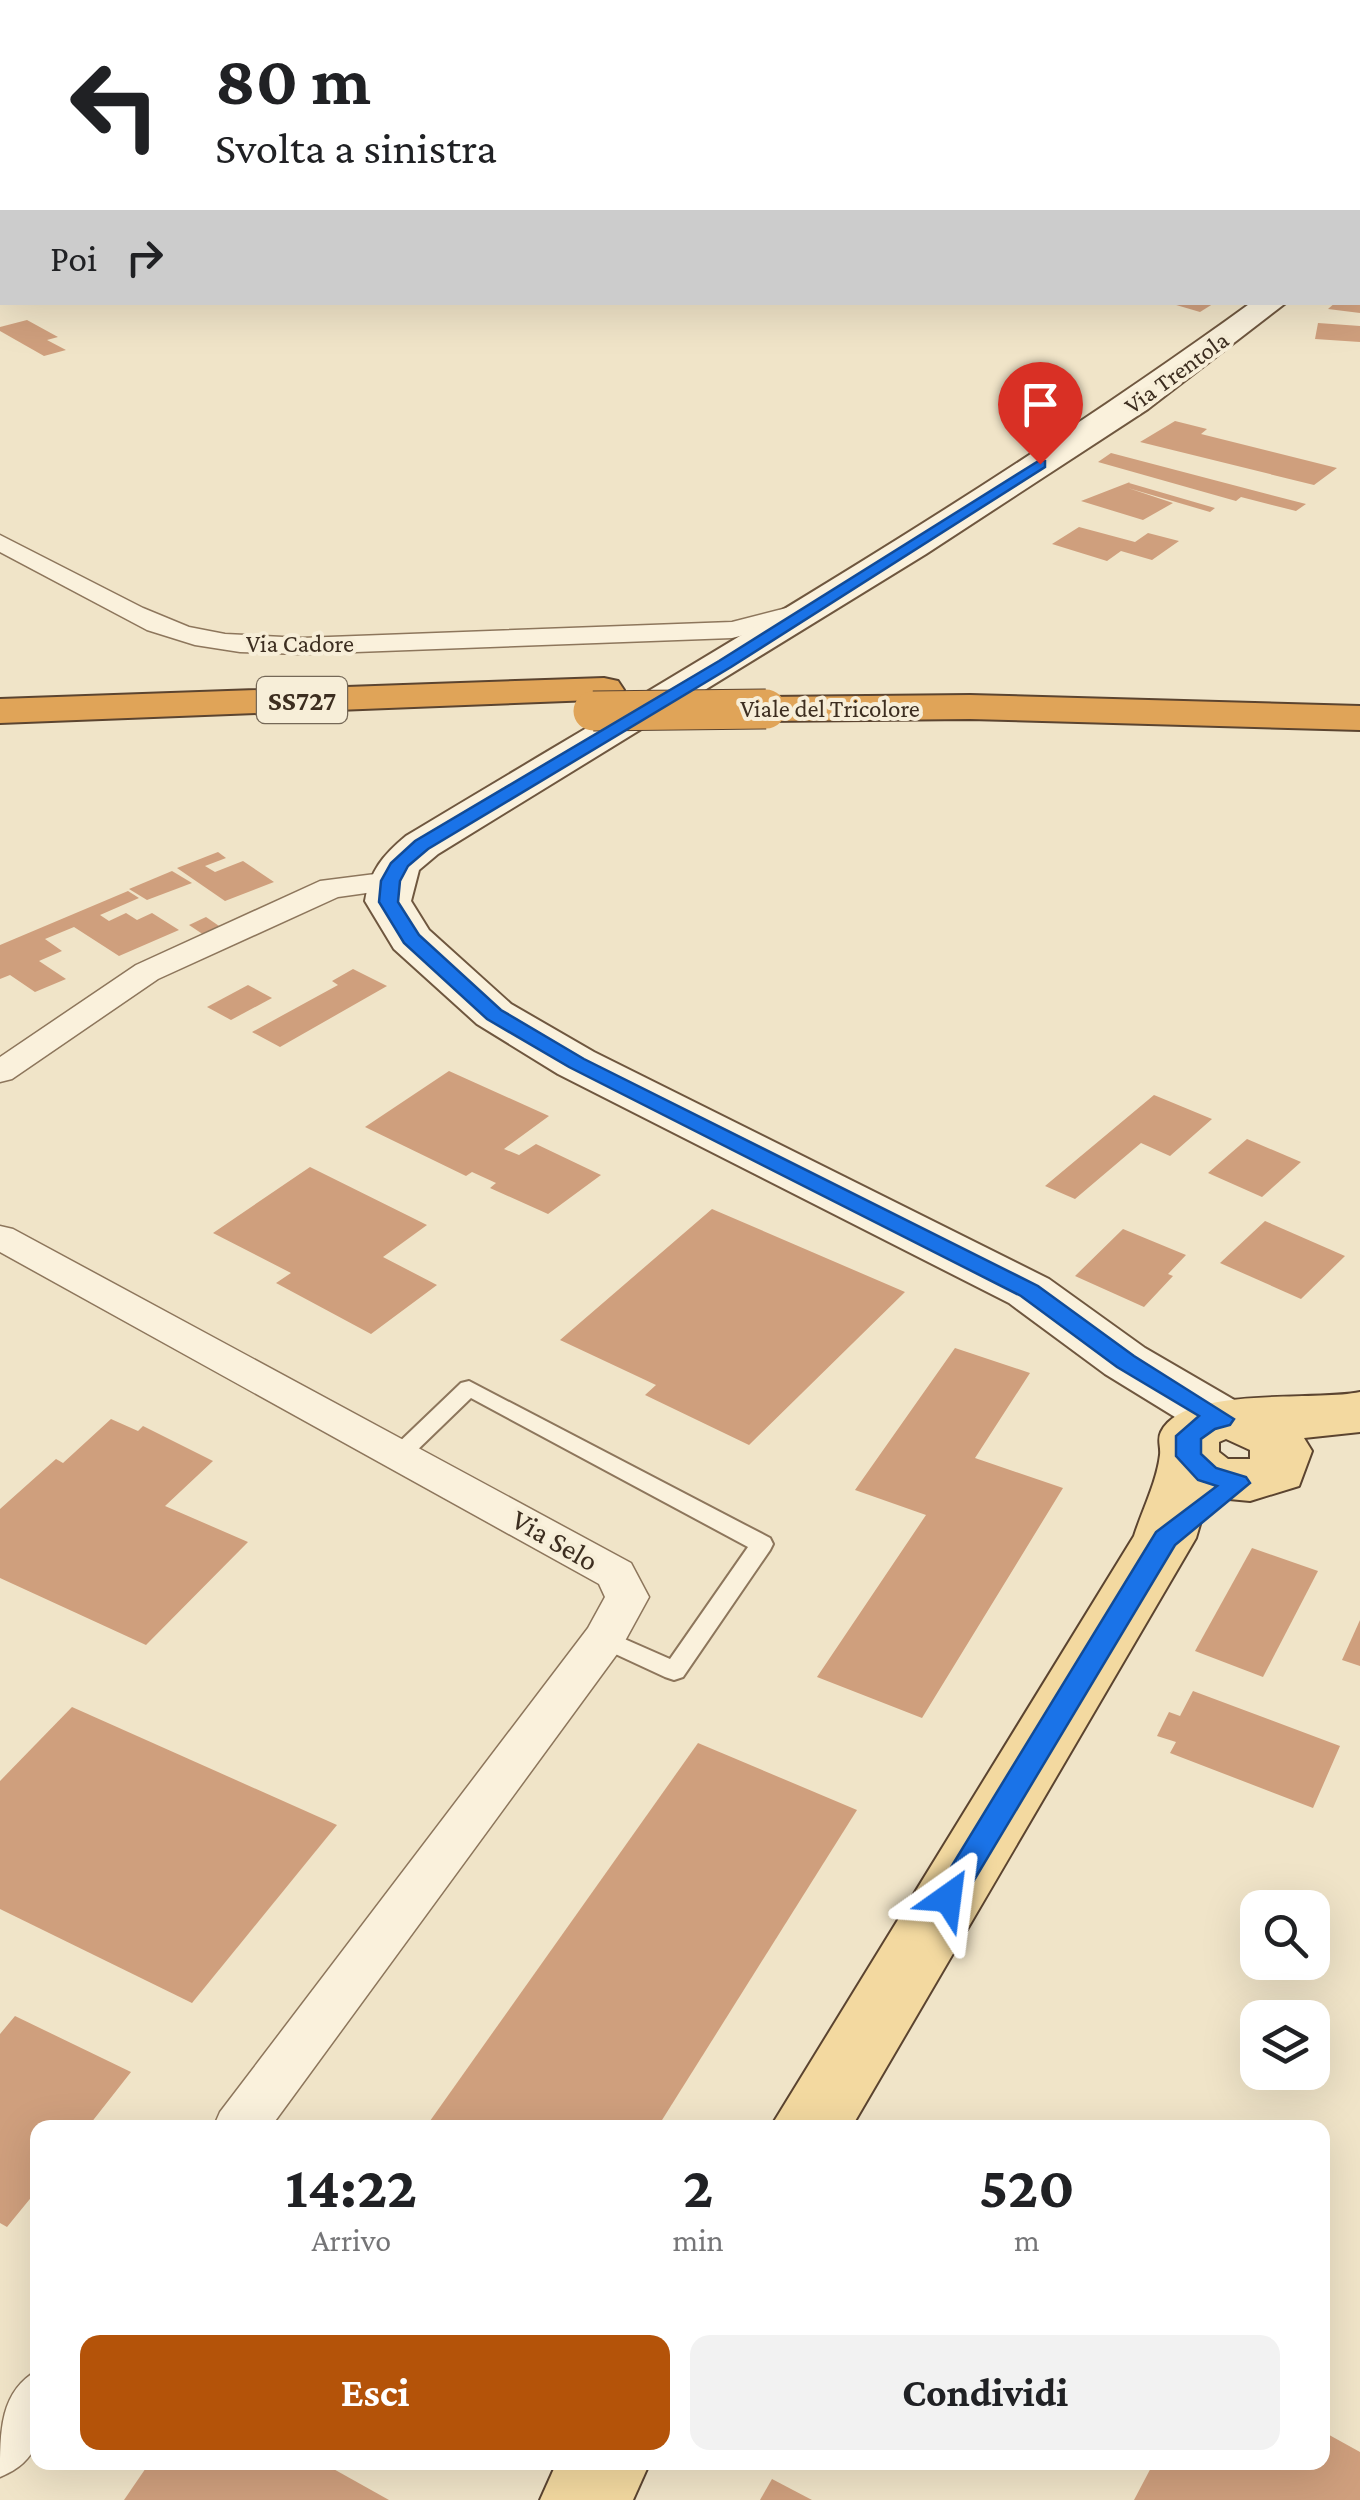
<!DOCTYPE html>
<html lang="it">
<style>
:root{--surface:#fff;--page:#f2f2f2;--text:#202124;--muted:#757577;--accent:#b45309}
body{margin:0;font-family:"Crimson Pro",serif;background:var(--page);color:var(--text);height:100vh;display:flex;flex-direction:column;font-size:38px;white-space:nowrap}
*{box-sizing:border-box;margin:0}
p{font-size:32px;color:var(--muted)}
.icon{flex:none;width:55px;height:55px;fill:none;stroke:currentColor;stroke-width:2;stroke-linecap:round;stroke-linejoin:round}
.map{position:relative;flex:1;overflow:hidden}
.drawer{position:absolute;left:30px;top:2120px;width:1300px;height:350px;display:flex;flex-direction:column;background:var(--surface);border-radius:20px;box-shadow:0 10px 40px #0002}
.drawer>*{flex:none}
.banner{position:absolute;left:0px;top:0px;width:1360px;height:305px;box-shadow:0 10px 40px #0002;background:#fff;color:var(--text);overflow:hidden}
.tools{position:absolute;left:1240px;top:1890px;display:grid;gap:20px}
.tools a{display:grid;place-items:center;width:90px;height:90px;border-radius:20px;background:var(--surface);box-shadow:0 10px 40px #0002;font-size:50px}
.pin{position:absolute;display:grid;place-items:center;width:85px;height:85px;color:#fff;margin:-102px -42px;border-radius:50% 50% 50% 0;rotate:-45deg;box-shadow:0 0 10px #0007}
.pin .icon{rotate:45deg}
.me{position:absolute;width:110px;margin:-55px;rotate:31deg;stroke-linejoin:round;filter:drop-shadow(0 0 8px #0008)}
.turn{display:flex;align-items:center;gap:35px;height:210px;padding:0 50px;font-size:45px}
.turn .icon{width:130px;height:130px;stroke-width:2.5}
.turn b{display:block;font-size:70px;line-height:85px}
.then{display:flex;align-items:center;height:95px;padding:0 50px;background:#0003;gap:20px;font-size:38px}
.eta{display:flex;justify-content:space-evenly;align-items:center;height:170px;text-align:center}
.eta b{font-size:60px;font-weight:700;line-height:70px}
.cta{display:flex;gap:20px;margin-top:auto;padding:20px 50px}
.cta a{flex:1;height:115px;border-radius:20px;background:var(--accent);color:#fff;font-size:40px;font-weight:700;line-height:115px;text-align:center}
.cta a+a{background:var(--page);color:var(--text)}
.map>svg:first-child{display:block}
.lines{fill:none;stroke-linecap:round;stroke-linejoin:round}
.stream{stroke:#6f938a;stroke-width:14}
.building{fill:#cf9f7d}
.lane-casing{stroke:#8d765c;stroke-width:4}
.street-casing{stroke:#8d765c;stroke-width:3}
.secondary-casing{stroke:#6f573f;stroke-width:4}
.primary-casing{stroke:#5b4430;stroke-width:4}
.highway-casing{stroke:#5b4430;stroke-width:4}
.lane{fill:#faf1dc;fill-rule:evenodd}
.street{fill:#faf1dc;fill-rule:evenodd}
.secondary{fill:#faf1dc;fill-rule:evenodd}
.primary{fill:#f3d9a0;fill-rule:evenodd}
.highway{fill:#e0a458;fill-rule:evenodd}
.highway-bridge-casing{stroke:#5b4430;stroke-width:41;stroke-linecap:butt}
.highway-bridge{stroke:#e0a458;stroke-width:39}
.route{fill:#1a73e8;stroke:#114b97;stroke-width:2.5}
.labels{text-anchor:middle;stroke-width:8;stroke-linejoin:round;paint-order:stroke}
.far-street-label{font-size:25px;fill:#3d2e20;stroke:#f7eed8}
.shield{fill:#f7eed8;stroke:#756857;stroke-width:2.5}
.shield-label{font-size:28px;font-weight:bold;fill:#3d2e20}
.street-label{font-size:30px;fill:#3d2e20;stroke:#f7eed8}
</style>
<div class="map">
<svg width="1360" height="2500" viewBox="0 0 1360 2500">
<rect width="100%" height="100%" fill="#f0e4c8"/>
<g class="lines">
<path class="stream" d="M801,0L815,2"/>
</g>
<g class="building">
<path d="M1166,302H1216L1200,312Z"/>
<path d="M1336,302H1360V313L1328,309Z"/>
<path d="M27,320L58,337L47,340L66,350L44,356L0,331V327Z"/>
<path d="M1318,323L1360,326V342L1315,339Z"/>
<path d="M1175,421L1207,429L1201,434L1337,468L1314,485L1140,442Z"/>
<path d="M1111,453L1252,490L1306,504L1296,511L1241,497L1236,501L1098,462Z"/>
<path d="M1130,482L1129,483L1215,508L1210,512L1128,488L1173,503L1143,520L1081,501Z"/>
<path d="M1079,527L1135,542L1148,533L1179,541L1152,560L1121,551L1107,561L1052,544Z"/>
<path d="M218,852L226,858L205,866L215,872L243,861L274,882L225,901L177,868Z"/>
<path d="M172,871L192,883L147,900L129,889Z"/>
<path d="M128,891L139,898L100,915L109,921L126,913L137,920L152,913L179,930L119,956L74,927L45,939L62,951L39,961L66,979L35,992L10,975L0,979V945Z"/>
<path d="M206,917L222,928L204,935L189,925Z"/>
<path d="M353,969L387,986L280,1047L252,1032L338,985L332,981Z"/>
<path d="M248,985L272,998L231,1020L207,1007Z"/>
<path d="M449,1071L549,1116L504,1149L519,1155L536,1144L601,1175L548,1214L490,1188L496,1183L472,1172L466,1176L365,1127Z"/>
<path d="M1154,1095L1212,1119L1170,1156L1141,1143L1075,1199L1045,1186Z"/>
<path d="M1247,1139L1301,1162L1262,1197L1208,1173Z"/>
<path d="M310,1167L427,1225L383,1257L437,1285L371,1334L276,1283L291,1273L213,1233Z"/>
<path d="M712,1209L905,1292L749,1445L645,1395L656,1385L560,1340Z"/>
<path d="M1265,1221L1345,1256L1301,1299L1220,1263Z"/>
<path d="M1123,1229L1186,1255L1168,1274L1173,1276L1144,1307L1075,1276Z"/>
<path d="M955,1348L1030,1373L975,1458L1063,1488L922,1718L817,1677L926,1515L855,1490Z"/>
<path d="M111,1419L138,1431L143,1426L213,1461L165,1506L248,1542L146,1645L0,1578V1509L56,1459L63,1463Z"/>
<path d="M1252,1548L1318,1571L1263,1677L1195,1651Z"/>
<path d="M1360,1620V1666L1342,1660Z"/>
<path d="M1193,1691L1340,1746L1313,1808L1170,1753L1176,1742L1157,1736L1169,1712L1180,1716Z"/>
<path d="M72,1707L337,1825L192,2003L0,1909V1781Z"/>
<path d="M698,1743L857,1810L657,2128H425Z"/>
<path d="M15,2016L131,2072L87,2128H38V2189L7,2227L0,2223V2034Z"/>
<path d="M1322,2431L1360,2452V2500H1134L1154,2462H1322Z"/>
<path d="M150,2462H321L389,2500H124Z"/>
<path d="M772,2479L812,2500H760Z"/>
</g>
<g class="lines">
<defs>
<g id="lane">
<rect x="1358" y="92" width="2" height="6"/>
<path d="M469,1381L770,1538L773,1544L770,1550L683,1677L674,1680L665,1677L596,1645L592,1639L596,1633L604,1630L670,1659L748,1547L471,1398L409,1458H393L390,1453L393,1448L461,1383Z"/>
</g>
<g id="street">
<path d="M0,535L143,608L189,627L225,634L302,638L732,622L806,603L819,611L815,617L732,638L302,654L240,652L195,645L147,630L0,552Z"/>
<path d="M391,872L402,874L406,881L402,888L338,897L158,979L12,1079L0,1082V1057L136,965L320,881Z"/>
<path d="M0,1226L13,1229L631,1563L649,1597L620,1650L270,2128H213L220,2112L588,1628L605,1597L599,1584L0,1252Z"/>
<path d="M38,2370C38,2418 52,2456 0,2477C0,2430 0,2391 38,2370Z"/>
</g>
<path id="secondary" d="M1252,302H1287L1148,409L926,554L438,854L419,870L411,901L429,930L511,1004L594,1052L1049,1279L1145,1348L1243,1405L1252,1419L1243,1433L1222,1439L1201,1433L1105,1374L1009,1303L558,1074L477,1024L394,949L365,901C370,871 383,855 406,836C692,664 982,498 1252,302Z"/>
<g id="primary">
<path d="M1360,1392V1432L1304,1438L1312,1451L1299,1486L1250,1501L1208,1497L1196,1538L851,2128H770L1134,1536C1142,1511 1157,1481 1160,1455C1161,1446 1157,1440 1161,1432C1184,1385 1312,1402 1360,1392ZM1226,1439L1250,1450V1459H1228L1219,1452V1442Z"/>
<path d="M557,2462H650L633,2500H540Z"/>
</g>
<g id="highway">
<path d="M604,678L618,681L624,690L618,699L0,723V699Z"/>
<path d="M970,695L1360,706V730L970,719L766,721L752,718L746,709L752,700L766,697Z"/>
</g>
</defs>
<use href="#lane" class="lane-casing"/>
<use href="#street" class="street-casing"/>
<use href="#secondary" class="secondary-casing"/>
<use href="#primary" class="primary-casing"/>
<use href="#highway" class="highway-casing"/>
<use href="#lane" class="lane"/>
<use href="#street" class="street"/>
<use href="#secondary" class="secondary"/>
<use href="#primary" class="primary"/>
<use href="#highway" class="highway"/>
<defs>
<path id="highway-bridge" d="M593,711L766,709"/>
</defs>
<use href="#highway-bridge" class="highway-bridge-casing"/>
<use href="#highway-bridge" class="highway-bridge"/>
</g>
<path class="route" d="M1040,460L1045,461V467L731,667L428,849L408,866L400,881L398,902L419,935L501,1010L584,1059L1038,1286L1134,1356L1234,1419L1230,1425L1215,1429L1201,1439V1454L1216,1468L1246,1477L1250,1483L1175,1545L958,1907L948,1911L937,1907L933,1898L937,1890L1156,1532L1217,1486L1198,1480L1176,1456V1436L1199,1416L1117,1367L1021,1296L569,1067L487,1019L404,943L379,902L381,881L391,863L415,841L719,661Z"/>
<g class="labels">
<g class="far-street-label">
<text transform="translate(1176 372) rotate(-36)" y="9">Via Trentola</text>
<text x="300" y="652">Via Cadore</text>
<text x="830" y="717">Viale del Tricolore</text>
</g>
<rect class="shield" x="257" y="677" width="90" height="46" rx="8"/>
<g class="shield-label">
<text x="302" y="710">SS727</text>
</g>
<g class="street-label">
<text transform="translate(555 1540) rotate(30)" y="10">Via Selo</text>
</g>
</g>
</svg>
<div class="tools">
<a><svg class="icon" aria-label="search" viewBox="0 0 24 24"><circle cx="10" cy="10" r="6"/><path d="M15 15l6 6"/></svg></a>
<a><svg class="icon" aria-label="layers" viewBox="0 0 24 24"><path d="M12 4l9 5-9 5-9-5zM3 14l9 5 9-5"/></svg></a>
</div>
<div class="pin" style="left:1040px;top:464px;background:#d93025"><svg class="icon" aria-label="arrive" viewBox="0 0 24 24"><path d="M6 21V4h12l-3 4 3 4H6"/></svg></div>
<svg class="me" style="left:948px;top:1898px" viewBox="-20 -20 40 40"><path d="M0-17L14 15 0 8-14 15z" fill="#1a73e8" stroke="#fff" stroke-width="4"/></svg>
<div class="banner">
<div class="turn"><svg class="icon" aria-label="left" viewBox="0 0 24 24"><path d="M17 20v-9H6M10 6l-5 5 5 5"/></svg><div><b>80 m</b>Svolta a sinistra</div></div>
<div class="then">Poi<svg class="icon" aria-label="right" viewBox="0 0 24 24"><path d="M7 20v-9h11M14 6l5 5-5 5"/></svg></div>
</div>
<section class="drawer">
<div class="eta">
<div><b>14:22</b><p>Arrivo</p></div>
<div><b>2</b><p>min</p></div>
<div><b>520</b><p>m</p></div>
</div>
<div class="cta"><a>Esci</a><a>Condividi</a></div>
</section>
</div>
